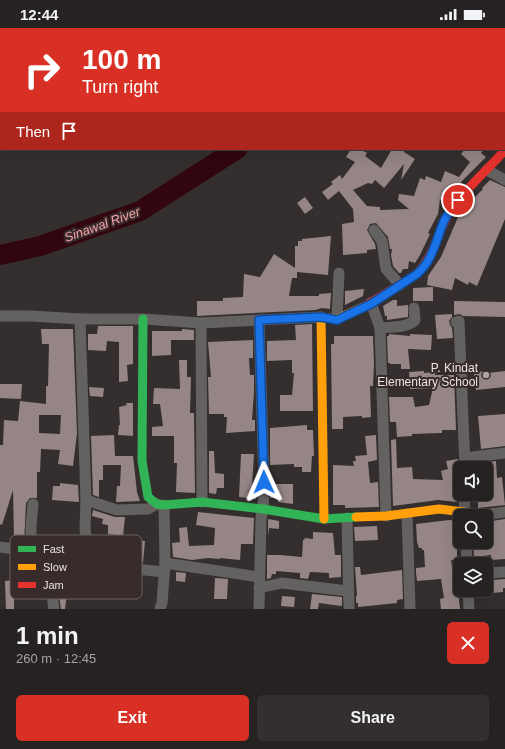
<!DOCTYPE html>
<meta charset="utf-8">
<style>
:root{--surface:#272222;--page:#332f2f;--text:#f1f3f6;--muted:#a4a4a5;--line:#433f40;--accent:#d93025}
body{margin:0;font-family:Helvetica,sans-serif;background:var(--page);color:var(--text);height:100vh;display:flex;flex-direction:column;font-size:15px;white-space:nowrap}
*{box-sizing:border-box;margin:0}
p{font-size:13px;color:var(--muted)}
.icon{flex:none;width:22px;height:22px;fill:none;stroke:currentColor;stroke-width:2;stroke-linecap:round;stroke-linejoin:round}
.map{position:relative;height:581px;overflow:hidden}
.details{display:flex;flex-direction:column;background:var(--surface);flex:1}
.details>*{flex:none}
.top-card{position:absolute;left:0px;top:0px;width:505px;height:122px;box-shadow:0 4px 16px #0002,0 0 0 1px var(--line);background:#d93025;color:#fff;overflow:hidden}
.tools{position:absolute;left:453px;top:433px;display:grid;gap:8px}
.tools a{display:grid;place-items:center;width:40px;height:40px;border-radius:6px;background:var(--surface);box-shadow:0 4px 16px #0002,0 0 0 1px var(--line);font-size:20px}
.pin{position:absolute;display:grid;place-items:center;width:34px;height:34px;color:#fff;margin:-17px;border:2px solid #fff;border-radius:50%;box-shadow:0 1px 4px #0007}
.me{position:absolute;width:44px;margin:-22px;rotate:359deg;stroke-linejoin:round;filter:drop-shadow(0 0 3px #0008)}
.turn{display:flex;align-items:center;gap:14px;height:84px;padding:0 16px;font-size:18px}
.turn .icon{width:52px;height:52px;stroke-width:2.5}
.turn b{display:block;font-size:28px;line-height:34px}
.then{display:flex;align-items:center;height:38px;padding:0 16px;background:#0003;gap:8px;font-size:15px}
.round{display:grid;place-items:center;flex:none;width:42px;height:42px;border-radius:6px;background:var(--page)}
.headline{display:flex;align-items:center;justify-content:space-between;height:68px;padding:0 16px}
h1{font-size:24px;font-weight:700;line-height:30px}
.primary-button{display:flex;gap:8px;margin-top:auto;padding:8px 16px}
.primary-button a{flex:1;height:46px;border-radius:6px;background:var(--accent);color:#fff;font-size:16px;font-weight:700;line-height:46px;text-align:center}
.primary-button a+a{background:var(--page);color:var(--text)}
.status{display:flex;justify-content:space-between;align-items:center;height:28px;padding:0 20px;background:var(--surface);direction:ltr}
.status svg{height:11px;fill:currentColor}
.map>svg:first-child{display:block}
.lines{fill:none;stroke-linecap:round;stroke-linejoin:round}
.river{stroke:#32060e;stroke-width:20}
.building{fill:#958586;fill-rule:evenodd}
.street{stroke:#646161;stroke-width:11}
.fast{stroke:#30b455;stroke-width:9}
.slow{stroke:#ff9f0a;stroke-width:9}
.jam{stroke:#e5322d;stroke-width:9}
.route-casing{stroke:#114b97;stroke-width:10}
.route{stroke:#1a73e8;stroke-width:7}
.poi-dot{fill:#aca4a4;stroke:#372b2b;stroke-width:1.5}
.labels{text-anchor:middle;stroke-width:4;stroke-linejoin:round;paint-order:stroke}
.poi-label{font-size:12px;fill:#ece4e4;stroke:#372b2b;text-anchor:end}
.water-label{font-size:13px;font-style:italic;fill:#f8a3a8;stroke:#372b2b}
.key{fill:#372b2b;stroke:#6d6262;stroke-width:1}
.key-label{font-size:11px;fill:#ece4e4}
</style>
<div class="status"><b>12:44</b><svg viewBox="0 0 49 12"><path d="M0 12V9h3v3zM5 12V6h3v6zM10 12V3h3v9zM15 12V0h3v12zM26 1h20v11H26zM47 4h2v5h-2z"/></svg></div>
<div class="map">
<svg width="505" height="581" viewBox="0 0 505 581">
<rect width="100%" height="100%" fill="#342e2e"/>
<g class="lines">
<g class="river">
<path d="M307,1V0"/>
<path d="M0,227L40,218L140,183L237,121"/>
</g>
</g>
<g class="building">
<path d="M351,121H360L367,125L365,128L381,140L392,121H405L404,124L415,131L401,152L404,136L384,160L375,152L372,156L368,155L353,162L367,178L380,179V182L409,181L398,172L399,166L414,168L420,150L425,152L426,148L441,154L445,143L459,149L470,134L461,126L465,121H484L481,125L486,129L462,153L445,175L440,172L438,186L428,205L430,206L420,227L415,235L409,233L408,241H403L401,245H399L393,238L391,227L392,221H390L388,209L376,195L370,196L367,202L375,216L376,221L367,222V225L343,227L342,196L354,194L353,181L339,163L328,172L322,164L333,156L331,154L340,147L342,151L355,134L346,129Z"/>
<path d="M490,152L505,159V191L477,258L469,254L468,257L455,250L452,262L427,257L428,248L441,229L458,189L468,176L483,161L482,160Z"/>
<path d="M305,169L313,180L305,186L297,175Z"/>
<path d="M331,208L328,247L297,244V250H292L289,268H319V266L331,265L330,281L322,280L315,282L197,288V273H223V270L243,269L244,246L260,249L274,226L295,240V218H298V213H302V211Z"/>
<path d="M433,259V273H413V260Z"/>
<path d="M364,261L363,268L345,277V263Z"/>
<path d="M393,272H397V278L408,277V289L387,292V288H385L383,278Z"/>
<path d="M454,273L505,274V289L463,288L460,286L454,287Z"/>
<path d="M452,286V289L449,293L450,297L452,300L453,310L437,311L435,287Z"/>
<path d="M312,296L313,383H280V367H292L294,345H292V332L267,333V313L296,312L295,297Z"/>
<path d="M98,298H133V336L127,337L128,353L119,354V314L107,313L106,323L88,322V306H97Z"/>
<path d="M41,301H73L77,405L73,438L58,436L60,422L41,421L40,444H37V470H30L26,475L24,515H22V510L14,511L13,462L2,497L0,496V417H3L4,392L18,393L20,373L46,376V358H48L49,316H42ZM39,387H61L60,406L39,405Z"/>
<path d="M182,301L194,302V312H171V327L152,328V303H182Z"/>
<path d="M389,306L410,308V306L432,307L431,322L408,321L410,341H401V336H390V335H388L387,308H389Z"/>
<path d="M334,308H373L374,336L373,358H370L371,389L362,390V388L343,389V401H332L331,316H334Z"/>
<path d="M253,312V330H249L250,347H254V363L252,392H255V403L226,405L227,389H224V386H209L208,349H211L208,314Z"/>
<path d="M179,332H187V349H191L190,385H194L195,465L176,464L177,435H174V408H152V399L163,398L160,376H153L154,360L180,361Z"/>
<path d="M424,343V345L435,344V347H454L456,402H442V405L412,406V408L397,409L396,394H390L389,369H413L415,379L429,377L433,360L410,361L409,344Z"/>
<path d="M488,343V345L505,343V359L476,362L474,346H478V344Z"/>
<path d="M0,356H22L21,371L0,370Z"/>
<path d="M89,359L104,360L103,369L90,368Z"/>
<path d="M126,375H133V408L118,407L119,397H120L119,379L127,377Z"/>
<path d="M505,386V418L481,421L478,388Z"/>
<path d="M307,397V402H313L314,428H312L311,444H302V439H294V436L270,437V400Z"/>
<path d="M114,407L115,428H133L137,464L140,473L116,474L117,458H120L121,437H103V452H99V469L93,467L91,408Z"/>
<path d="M376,407L377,432L368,434L370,455L378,454L379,479L345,480V477H333V437L354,438L353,433H356L355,428L367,427L365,408Z"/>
<path d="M396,411L397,440L412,439L413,451L443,452L441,443L448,441L446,433L458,431L459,442L454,443L456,461L458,460V462L457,474L438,472L393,478L391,412Z"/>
<path d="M209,423H214L215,445L224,446V460H217L216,466L209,465Z"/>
<path d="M241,426H254L252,459H257L256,471L239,469Z"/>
<path d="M496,433L497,450L502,449L505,477L478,480V466H486V440H484L483,435Z"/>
<path d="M60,455L78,457L79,474L52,472L53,458H60Z"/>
<path d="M271,456H293V476L278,474V470H270Z"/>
<path d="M93,482L115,489H125L123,508L108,506V497L102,496L103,491L92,488Z"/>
<path d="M198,484L254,490L253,516H241L240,532L220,530V531L208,530L192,532L173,529L172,515L180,514L179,500L187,499L189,518L214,517L215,500L196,497Z"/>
<path d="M268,491L279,493V501L269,500L268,508Z"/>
<path d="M505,491V531L491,532V527L474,529L473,514H486V499L492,498V493Z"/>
<path d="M449,492L457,493V532H451L454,555H457L460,581H441L440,571L444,570L441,551L417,553L416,545V540L425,539L424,522H422V520H419L417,514L416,496Z"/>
<path d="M377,498L378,512L355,513L354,499Z"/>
<path d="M313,504L333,505L335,527H341V549L329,550V545L310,544L308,551L300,550V545L276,543V546H272L271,550L267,551V527H280L302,529L303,512H304L305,510L313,511Z"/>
<path d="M116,511L145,513L143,535L106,531L97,529L98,522L114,524Z"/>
<path d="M38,514L52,515L53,523H56V526L75,525V536L83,537L87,541L104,545L123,547L122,556L110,555V551L93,549L90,563L68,559L65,581H61L57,555V538L52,537L47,527L38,518Z"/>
<path d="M355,539H360L361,547L402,542L403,571L397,572V575L358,579V575H356V568H357Z"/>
<path d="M176,544L186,545L185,554L176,553Z"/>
<path d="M215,550L228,551L227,571H214Z"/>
<path d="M505,551V560H503V564L492,565L491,552Z"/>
<path d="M14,552V581H6L5,553Z"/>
<path d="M312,566L342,569V577L341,578L319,575L318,581H310Z"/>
<path d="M282,568L295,569L294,579L281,578Z"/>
</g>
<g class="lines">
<g class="street">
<path d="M458,1L459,0"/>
<path d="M487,142L505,152"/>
<path d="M374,202L382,213L386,241L400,257"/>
<path d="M371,275L380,300L386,488"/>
<path d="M0,288H31L80,291H143L201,295L321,289"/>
<path d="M80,291L86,472L85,500L89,534L105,538L164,544"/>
<path d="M337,291L339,245"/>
<path d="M259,292L264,454L263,481L261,490L259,581"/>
<path d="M456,294L459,293L465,440"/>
<path d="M201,295L202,474"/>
<path d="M380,300C391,299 407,300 415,292L414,280"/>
<path d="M465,430L505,425"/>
<path d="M464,466L465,488"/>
<path d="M86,472L117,482L148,481L157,476"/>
<path d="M407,486L410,581"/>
<path d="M474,488L505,484"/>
<path d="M347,490L349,581"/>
<path d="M466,514L467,536"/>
<path d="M0,519C8,520 17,522 25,522C27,522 29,521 31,522C48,526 52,567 54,581"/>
<path d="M31,522V498L33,476"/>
<path d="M165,535L259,549"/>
<path d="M486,545L505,544"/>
<path d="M259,560L282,555L348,563"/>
<path d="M468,562L469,581"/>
<path d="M160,581L162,575L165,535L164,477"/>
</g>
<path class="fast" d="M143,291L142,433L148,469L157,476L164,477L202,474L263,481L324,491L356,489"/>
<g class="slow">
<path d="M356,489L386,488L439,481L464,484"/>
<path d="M324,491L321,289L337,291L365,278"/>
</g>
<path class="jam" d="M365,278L417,246C434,228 437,205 450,184C465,160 487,143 505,122"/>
</g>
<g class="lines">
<defs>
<path id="route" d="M264,454L259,292L321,289L337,292L371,276L417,246C433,232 436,212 444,193C448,185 453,179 458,172"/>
</defs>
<use href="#route" class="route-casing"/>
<use href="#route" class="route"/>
</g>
<circle class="poi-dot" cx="486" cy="347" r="4"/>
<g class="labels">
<g class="poi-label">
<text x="478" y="344">P. Kindat<tspan x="478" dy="14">Elementary School</tspan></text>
</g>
<g class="water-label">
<text transform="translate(102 196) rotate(-20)" y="5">Sinawal River</text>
</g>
</g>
<rect x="10" y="507" width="132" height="64" rx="6" class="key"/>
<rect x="18" y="518" width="18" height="6" fill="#30b455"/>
<rect x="18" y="536" width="18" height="6" fill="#ff9f0a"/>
<rect x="18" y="554" width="18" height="6" fill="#e5322d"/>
<g class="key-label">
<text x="43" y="525">Fast</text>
<text x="43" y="543">Slow</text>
<text x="43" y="561">Jam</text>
</g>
</svg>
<div class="tools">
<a><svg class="icon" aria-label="sound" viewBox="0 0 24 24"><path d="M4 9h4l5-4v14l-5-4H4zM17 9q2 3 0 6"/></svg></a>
<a><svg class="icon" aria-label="search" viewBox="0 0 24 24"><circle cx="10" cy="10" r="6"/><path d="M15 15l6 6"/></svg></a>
<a><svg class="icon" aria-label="layers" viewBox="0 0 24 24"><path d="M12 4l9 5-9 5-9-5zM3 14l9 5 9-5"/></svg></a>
</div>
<div class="pin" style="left:458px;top:172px;background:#d93025"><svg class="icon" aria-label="arrive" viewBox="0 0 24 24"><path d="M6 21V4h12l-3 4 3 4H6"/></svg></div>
<svg class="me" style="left:264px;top:454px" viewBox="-20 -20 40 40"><path d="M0-17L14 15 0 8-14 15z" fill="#1a73e8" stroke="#fff" stroke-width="4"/></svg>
<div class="top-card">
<div class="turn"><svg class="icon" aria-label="right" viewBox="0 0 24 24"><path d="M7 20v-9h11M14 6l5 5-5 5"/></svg><div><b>100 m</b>Turn right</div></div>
<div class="then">Then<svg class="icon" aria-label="arrive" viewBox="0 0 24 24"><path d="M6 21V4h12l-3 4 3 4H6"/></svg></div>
</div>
</div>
<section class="details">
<div class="headline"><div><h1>1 min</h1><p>260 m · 12:45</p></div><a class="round" style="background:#d93025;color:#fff"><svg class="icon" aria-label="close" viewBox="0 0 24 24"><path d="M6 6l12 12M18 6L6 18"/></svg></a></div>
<div class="primary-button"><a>Exit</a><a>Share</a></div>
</section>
